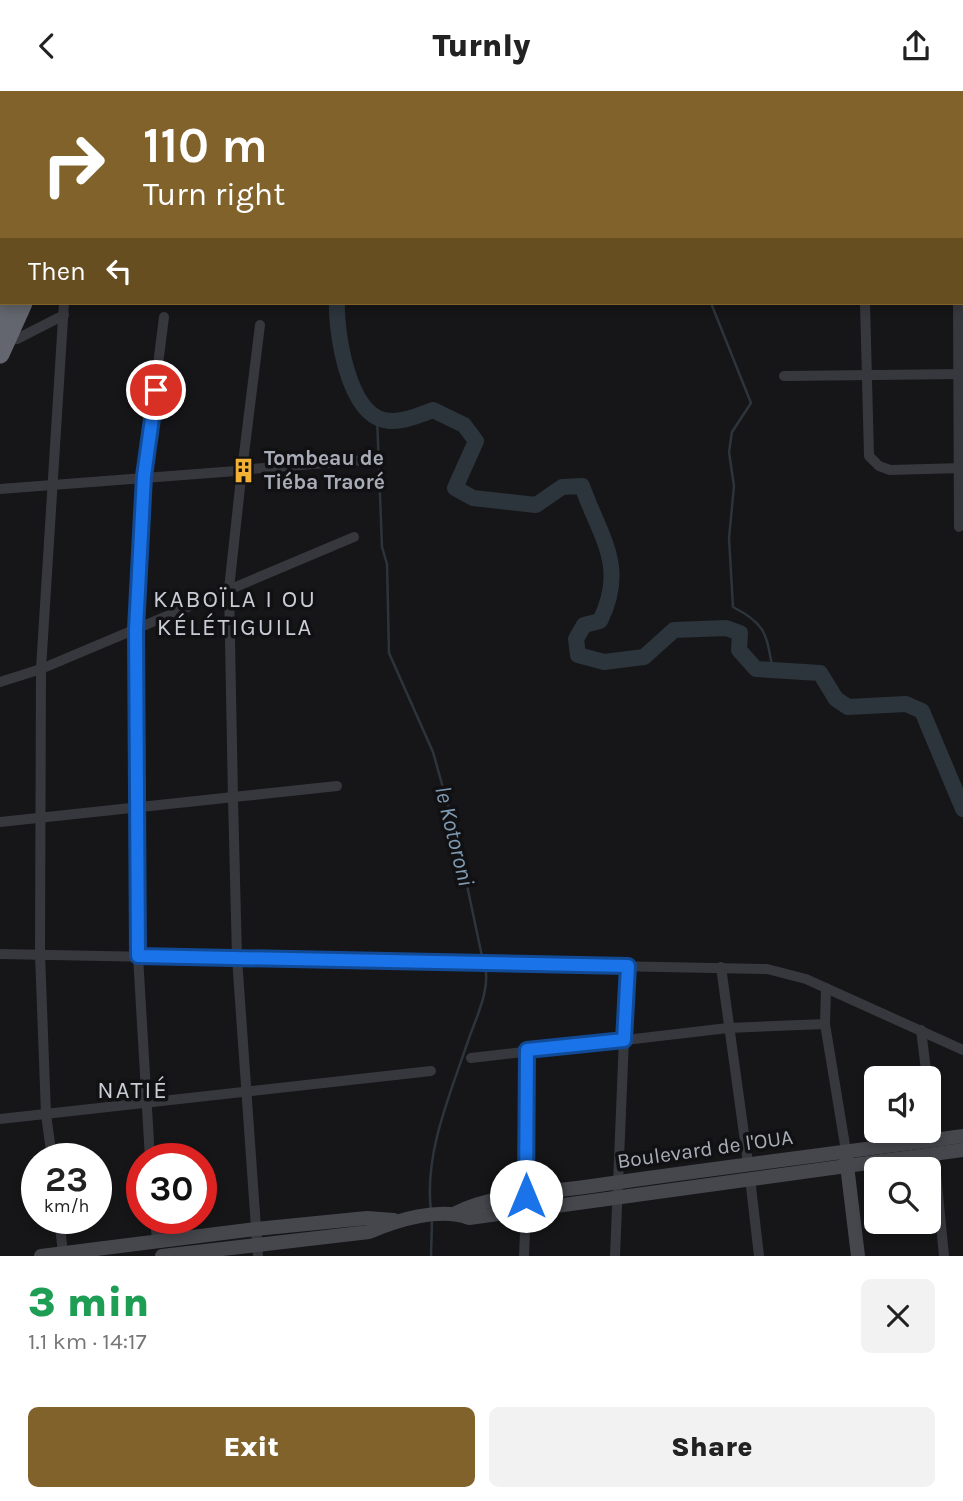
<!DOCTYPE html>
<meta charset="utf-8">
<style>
:root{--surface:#fff;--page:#f2f2f2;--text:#222;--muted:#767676;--accent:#80622a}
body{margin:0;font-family:Karla,sans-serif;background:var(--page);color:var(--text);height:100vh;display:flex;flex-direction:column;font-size:26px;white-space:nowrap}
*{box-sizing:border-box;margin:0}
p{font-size:23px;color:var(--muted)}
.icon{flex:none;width:38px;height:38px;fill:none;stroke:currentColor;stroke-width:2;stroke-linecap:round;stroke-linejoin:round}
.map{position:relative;height:1165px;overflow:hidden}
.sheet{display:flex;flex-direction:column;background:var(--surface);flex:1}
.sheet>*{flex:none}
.banner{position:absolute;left:0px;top:0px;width:964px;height:214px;box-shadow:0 4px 10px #0003;background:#80622a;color:#fff;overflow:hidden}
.controls{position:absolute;left:864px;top:975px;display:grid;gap:14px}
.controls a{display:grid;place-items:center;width:77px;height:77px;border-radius:10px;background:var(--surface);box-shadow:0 4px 10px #0003;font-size:35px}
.speed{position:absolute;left:21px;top:1052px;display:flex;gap:14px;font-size:35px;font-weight:700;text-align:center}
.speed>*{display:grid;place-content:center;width:91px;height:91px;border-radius:50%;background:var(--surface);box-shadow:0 4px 10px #0003;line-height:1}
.speed small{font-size:18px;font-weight:400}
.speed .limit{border:10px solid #d22;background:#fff;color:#111}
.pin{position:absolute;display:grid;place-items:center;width:60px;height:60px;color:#fff;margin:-30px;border:4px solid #fff;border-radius:50%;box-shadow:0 2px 7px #0007}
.me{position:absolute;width:77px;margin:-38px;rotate:0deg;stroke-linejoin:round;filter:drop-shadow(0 0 5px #0008)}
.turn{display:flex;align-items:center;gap:24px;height:147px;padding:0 28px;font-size:32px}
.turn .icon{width:91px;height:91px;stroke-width:2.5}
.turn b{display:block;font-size:49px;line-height:60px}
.then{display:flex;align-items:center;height:66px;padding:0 28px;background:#0003;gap:14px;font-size:26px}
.round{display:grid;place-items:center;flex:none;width:74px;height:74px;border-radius:10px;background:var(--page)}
.headline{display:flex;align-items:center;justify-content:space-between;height:119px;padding:0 28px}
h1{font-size:42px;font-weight:800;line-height:52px;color:#1e9e55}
.primary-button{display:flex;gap:14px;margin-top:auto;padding:14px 28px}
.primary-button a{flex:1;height:80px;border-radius:10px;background:var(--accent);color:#fff;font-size:28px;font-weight:800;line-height:80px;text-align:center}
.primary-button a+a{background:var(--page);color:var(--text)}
header{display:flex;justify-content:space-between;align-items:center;height:91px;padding:0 28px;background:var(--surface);font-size:32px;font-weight:800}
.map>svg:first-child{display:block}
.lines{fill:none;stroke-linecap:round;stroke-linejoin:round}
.stream{stroke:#2c353c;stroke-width:2.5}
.river{stroke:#2c353c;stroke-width:16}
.street{stroke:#37383d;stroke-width:10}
.secondary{stroke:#45474d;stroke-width:14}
.highway{stroke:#63666e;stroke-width:19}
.route-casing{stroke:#114b97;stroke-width:18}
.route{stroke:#1a73e8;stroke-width:12}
.labels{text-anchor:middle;stroke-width:7;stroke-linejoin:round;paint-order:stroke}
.poi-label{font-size:21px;font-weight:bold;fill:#a8adb8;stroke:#111113;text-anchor:start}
.street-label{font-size:21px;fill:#a8adb8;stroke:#111113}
.water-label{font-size:23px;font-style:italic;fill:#7f9bb3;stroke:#111113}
.quarter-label{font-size:24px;letter-spacing:2px;fill:#c9ccd4;stroke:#111113}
</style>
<header><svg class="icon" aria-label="back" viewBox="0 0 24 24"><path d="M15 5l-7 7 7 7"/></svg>Turnly<svg class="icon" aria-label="share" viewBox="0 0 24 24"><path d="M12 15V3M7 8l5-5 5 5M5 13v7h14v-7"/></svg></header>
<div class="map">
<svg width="963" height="1165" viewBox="0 0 963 1165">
<rect width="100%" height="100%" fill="#161618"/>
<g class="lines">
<g class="stream">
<path d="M669,0V2"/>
<path d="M711,212L751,312L732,341L729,361L734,395L729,447L733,516C768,534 766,544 773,580"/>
<path d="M377,325L382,456L387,473L389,562L433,661L457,747L483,870"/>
<path d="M431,1120C424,1064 449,1006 467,953C474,931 491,899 485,876"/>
<path d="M431,1165L432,1130"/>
</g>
<g class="river">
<path d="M28,0L30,2"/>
<path d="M121,0L122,2"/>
<path d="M0,26H2"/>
<path d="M337,212C336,242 348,321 384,329C400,333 419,324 433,319L464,334L476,350L455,397L473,407L536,414L562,396L582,395C601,448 627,475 600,530L584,534L576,548L578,564L604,571L644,566L674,539L726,537L740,542L739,559L756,578L820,582L836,608L848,616L906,613L922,620L963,718"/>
</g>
<g class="street">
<path d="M962,36H963"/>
<path d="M0,91H2"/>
<path d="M962,147H963"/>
<path d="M865,212L869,365L879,375L890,379L963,377"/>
<path d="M958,212L959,436"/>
<path d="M6,249L17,248L64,224"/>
<path d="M784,285L963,283"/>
<path d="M243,371L260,234"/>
<path d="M252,378L365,369"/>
<path d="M241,387L229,498L233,707L237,867L258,1165"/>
<path d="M0,398L236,380"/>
<path d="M0,591L41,578L354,446"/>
<path d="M0,731L337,695"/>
<path d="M0,863L767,878L806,888L963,959"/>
<path d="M721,876L748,1072"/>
<path d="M826,897L825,933L846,1060"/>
<path d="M921,939L927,987"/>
<path d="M471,967L728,937L825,933"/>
<path d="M929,1011L933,1049"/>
<path d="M0,1028L431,980"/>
<path d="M934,1062L944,1165"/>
<path d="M52,1068L46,1023L40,863L41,578L64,212"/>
<path d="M150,1068L138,865L136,538L144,385L164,226"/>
<path d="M750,1087L759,1165"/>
<path d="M526,1105L527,959"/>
<path d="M59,1127L63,1162"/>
<path d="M155,1127L157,1150"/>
<path d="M524,1165L526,1117"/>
<path d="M615,1165L627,875"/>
</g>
<g class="secondary">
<path d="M846,1066L858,1165"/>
<path d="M456,1122C491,1103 552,1101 592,1095C715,1077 839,1062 963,1045"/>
<path d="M41,1165L256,1138L367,1127L394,1129"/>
<path d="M162,1165L369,1141C397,1129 439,1116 469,1127L963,1059"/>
</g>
<g class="highway">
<path d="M166,2L168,0"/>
<path d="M188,2L190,0"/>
<path d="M0,230L9,212"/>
<path d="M0,263L23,212"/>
</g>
</g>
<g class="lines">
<defs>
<path id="route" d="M156,299L144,385L136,538L138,865L628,875L624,949L527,959L526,1105"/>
</defs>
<use href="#route" class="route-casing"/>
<use href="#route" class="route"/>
</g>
<defs>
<symbol id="building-bare" viewBox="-9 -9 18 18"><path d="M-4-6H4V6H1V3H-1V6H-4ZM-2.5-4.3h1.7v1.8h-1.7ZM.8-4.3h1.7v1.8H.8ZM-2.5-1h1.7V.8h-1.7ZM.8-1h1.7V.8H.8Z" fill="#f2b134" stroke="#111113" stroke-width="2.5" paint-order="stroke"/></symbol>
</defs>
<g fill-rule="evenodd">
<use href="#building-bare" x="226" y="362" width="35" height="35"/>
</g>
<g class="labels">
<g class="poi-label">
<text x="264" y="374">Tombeau de<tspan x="264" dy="24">Tiéba Traoré</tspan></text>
</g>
<g class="street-label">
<text transform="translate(705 1058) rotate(-8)" y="7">Boulevard de l'OUA</text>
</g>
<g class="water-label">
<text transform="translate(455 745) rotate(76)" y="8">le Kotoroni</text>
</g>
<g class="quarter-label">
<text x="235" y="516">KABOÏLA I OU<tspan x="235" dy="28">KÉLÉTIGUILA</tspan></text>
<text x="133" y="1007">NATIÉ</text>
</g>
</g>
</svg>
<div class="controls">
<a><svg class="icon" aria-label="sound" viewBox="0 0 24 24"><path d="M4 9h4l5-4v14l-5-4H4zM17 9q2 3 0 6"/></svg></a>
<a><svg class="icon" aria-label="search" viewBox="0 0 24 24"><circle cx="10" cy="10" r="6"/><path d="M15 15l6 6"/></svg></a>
</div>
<div class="speed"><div>23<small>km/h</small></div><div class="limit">30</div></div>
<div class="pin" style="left:156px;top:299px;background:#d93025"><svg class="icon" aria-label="arrive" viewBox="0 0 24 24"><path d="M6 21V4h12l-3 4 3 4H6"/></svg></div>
<svg class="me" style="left:526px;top:1105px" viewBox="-20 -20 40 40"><circle r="19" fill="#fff"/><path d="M0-13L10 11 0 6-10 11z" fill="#1a73e8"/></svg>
<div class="banner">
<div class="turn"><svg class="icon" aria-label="right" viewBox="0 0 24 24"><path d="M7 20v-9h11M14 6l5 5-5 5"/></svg><div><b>110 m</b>Turn right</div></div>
<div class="then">Then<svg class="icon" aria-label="left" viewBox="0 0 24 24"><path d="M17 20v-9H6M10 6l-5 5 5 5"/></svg></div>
</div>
</div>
<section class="sheet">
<div class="headline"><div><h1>3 min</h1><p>1.1 km · 14:17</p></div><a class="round"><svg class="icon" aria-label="close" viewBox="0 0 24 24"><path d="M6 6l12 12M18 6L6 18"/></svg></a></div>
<div class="primary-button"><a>Exit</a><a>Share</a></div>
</section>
